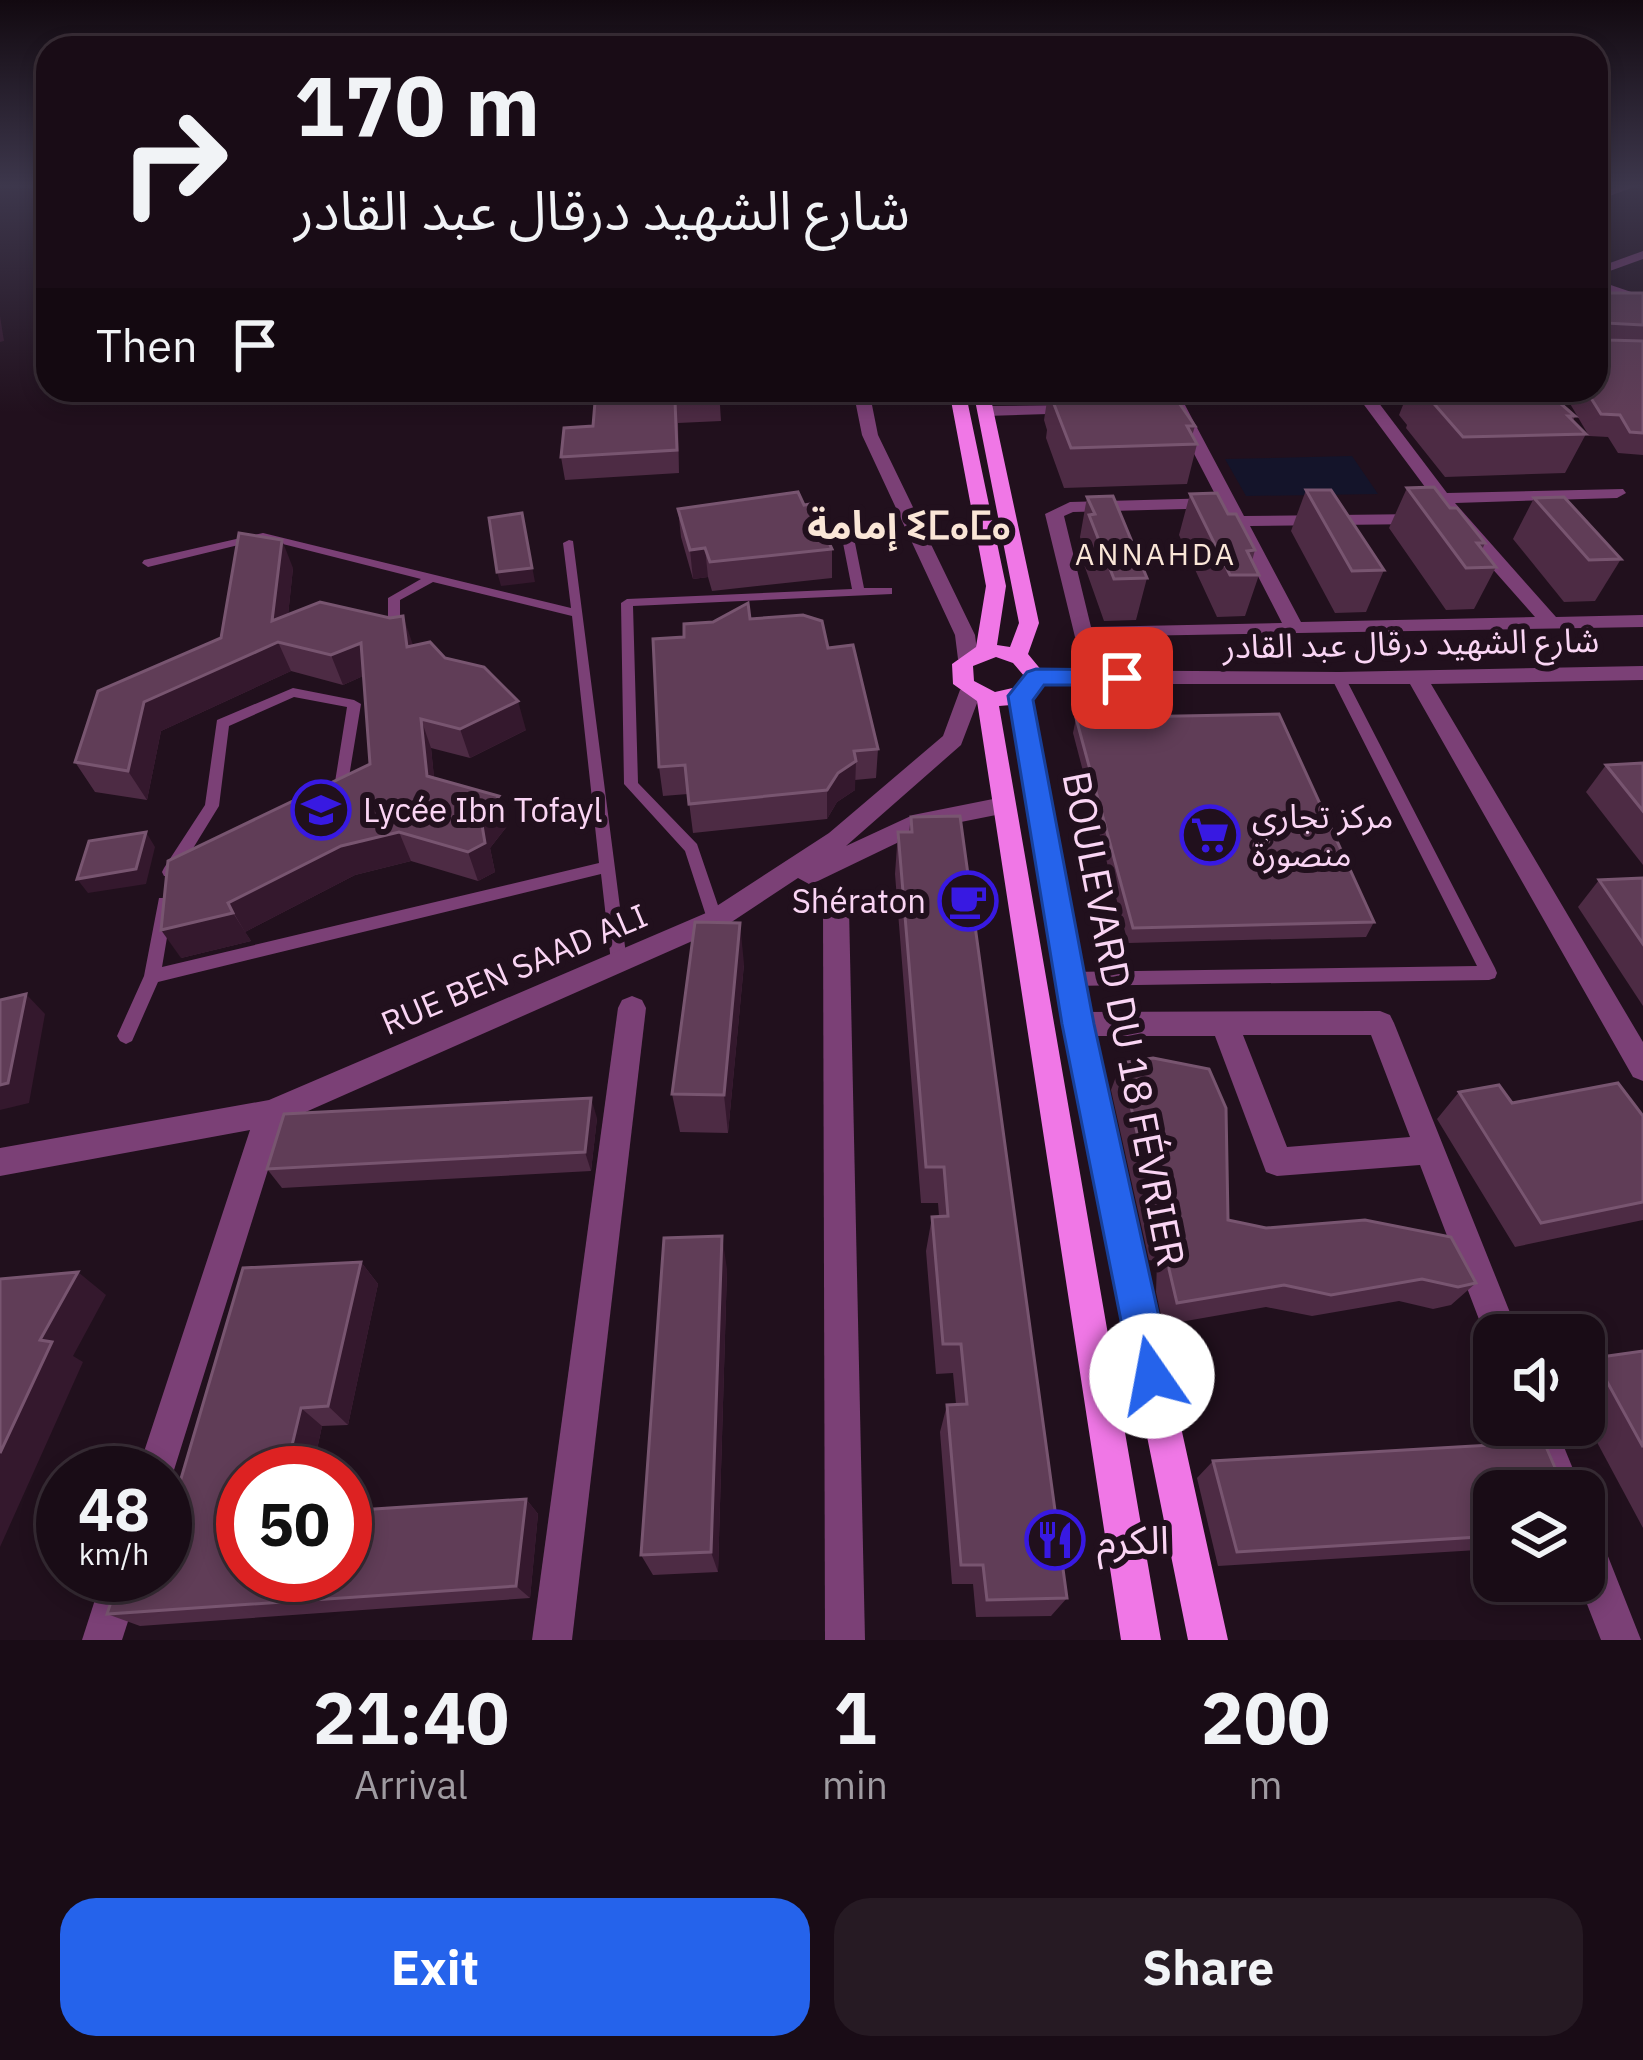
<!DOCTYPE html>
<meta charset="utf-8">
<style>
:root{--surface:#190c16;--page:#261a23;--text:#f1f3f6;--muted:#9f9ba1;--line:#372c35;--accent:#2563eb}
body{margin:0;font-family:"IBM Plex Sans","Noto Sans Arabic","Noto Sans Tifinagh",sans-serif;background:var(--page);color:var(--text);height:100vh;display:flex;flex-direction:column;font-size:45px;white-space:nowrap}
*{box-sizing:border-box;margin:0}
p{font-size:39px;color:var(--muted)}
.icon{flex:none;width:66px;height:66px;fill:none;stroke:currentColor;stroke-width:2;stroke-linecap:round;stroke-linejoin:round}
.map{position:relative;height:1640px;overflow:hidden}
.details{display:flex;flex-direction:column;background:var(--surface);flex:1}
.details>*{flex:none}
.banner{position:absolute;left:36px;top:36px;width:1572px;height:366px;border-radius:36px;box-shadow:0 6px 18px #0003,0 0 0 3px var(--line);background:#190c16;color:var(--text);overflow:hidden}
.controls{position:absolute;left:1473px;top:1314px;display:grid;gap:24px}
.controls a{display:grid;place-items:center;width:132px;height:132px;border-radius:24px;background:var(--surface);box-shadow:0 6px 18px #0003,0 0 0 3px var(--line);font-size:60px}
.speed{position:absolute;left:36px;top:1446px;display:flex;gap:24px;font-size:60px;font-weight:700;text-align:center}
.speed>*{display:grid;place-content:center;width:156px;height:156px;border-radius:50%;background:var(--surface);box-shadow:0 6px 18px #0003,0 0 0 3px var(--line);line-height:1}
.speed small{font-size:30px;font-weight:400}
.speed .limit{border:18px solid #d22;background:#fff;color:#111}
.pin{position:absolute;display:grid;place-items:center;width:102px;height:102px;color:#fff;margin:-51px;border-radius:24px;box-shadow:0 6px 18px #0006}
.me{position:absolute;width:132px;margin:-66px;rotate:348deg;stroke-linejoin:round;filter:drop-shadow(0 0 9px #0008)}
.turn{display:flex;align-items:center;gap:42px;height:252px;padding:0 60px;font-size:54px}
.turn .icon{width:156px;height:156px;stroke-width:2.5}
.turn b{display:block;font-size:84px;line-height:102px}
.then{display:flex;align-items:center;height:114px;padding:0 60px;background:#0003;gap:24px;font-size:45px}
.eta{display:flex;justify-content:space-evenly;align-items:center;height:204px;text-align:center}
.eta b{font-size:72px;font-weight:700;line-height:84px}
.button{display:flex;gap:24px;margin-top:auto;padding:24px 60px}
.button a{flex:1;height:138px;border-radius:36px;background:var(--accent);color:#fff;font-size:48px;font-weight:700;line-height:138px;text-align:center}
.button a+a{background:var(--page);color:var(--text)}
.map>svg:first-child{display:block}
.green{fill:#14142a}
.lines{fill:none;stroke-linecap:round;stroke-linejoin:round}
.lane{fill:#7b4076;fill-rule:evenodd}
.street{fill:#7b4076;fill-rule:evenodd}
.secondary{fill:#f077e6;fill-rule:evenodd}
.wall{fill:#4d2b44}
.shaded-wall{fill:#34182d}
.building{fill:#603d57;stroke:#785570;stroke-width:3}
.route{fill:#2563eb;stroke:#184099;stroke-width:3}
.labels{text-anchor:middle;stroke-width:12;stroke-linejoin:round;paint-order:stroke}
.far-neighbourhood-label{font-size:30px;letter-spacing:3px;fill:#fae6d7;stroke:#21101d}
.street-label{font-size:33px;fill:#fad5f4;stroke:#21101d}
.poi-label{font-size:33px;fill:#fad5f4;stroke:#21101d;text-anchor:start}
.far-district-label{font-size:39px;font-weight:bold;fill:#fae6d7;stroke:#21101d}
.near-street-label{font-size:39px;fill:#fad5f4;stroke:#21101d}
.near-poi-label{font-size:39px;fill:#fad5f4;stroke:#21101d;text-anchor:start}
</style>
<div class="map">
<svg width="1643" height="1640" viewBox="0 0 1643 1640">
<rect width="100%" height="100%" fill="#21101d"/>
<path class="green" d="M1352,456L1378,494L1246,496L1225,459Z"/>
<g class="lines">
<g class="lane">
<path d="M263,533L571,608L563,543L569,540L573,541L627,962L625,967L619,969L613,967L611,962L601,874L158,982L132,1041L126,1044L120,1041L117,1036L144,976L159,898H171L173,902L162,967L599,863L572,616L433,582L400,600V627L394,631L388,627V598L421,579L263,539L148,567L142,563L144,560Z"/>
<path d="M849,540L855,543L864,588H892V594L633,606L638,783L697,844L723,920L721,925L715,926L709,925L685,851L624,784L621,603L627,599L852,589L843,543Z"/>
<path d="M1339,675L1346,679L1495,968L1497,973L1495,978L1489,980L1069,986L1063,984L1061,979L1063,974L1069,972L1477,966L1332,679Z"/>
<path d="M293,688L354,700L361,704L347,789L331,796L324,791L335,782L347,707L294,697L229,726L219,806L176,876H164L162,872L164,868L205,805L217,720Z"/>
</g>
<g class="street">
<path d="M1626,184H1642L1596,201V194Z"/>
<path d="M1643,251V259L1596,276V268Z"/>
<path d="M1596,280L1643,296V305L1596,289Z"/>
<path d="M853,390H869L878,435L975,635L978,659L975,664L968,666L958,659L955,635L862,435Z"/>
<path d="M1161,390H1177L1244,516L1422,514L1431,519L1422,524L1250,526L1301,622L1535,617L1451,522L1353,390H1369L1447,493L1623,489L1626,493L1617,498L1455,503L1556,617L1643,615V627L1075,637L1045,514L1070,502L1217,498ZM1223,508L1282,623L1091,627L1064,516L1073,512Z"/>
<path d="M1074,405L1080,407V413L986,416L978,411L986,406Z"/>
<path d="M1643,666V680L1431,684L1643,1042V1081L1633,1077L1410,684H1036L1025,677L1036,670L1339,672Z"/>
<path d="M971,683L982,690L961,745L846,846L913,815L1003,797L1015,806L1011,812L926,829L818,881L809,884L798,878L724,927L283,1122L169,1486L165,1488V1473H137L250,1130L0,1176V1148L269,1100L706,913L829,833L943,736L960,690Z"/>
<path d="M836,899L845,902L849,909L865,1640H825L823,909L827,902Z"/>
<path d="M632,996L642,1000L646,1008L572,1640H532L618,1008L622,1000Z"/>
<path d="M1380,1011L1390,1015L1394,1023L1519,1335H1494V1349L1485,1335L1420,1165L1277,1176L1266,1172L1215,1036H1078L1068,1032L1064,1024L1068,1016L1078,1012ZM1243,1035H1371L1410,1137L1287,1147Z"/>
<path d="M1519,1425H1555L1582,1491H1544Z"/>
<path d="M1584,1526L1598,1531L1641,1640H1601L1578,1581H1584Z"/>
<path d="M103,1575H143L122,1640H82Z"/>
</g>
<path class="secondary" d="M949,390H965L1006,586L997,645L1010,647L1019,623L973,390H989L1039,623L1028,654L1047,677L1031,699L1092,1024L1228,1640H1188L1064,1024L1011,705L999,706L1161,1640H1121L977,701L953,684L952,664L976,647L986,586ZM996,657L1013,663L1025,677L1021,686L995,692L974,681L973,666Z"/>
</g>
<g class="wall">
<path d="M1596,293H1643V455L1618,453L1608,437L1589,436L1562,390H1596Z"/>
<path d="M596,390H719L721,421L678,423L679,473L565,480L561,457L593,426Z"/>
<path d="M1033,390H1170L1195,426L1192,436L1197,444L1187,484L1064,488L1046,438L1047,430L1044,420L1047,401H1037Z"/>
<path d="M1409,390H1545L1575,416L1573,421L1586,434L1565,473L1445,477L1406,428L1407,425L1399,415Z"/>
<path d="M1407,488L1485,543L1482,550L1496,567L1474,609L1446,610L1389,528Z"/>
<path d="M1306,490L1384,570L1366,612L1335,613L1291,531Z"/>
<path d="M1190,494L1228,514L1255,550L1252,561L1259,575L1245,616L1217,617L1179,535Z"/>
<path d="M1087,497L1147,578L1136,620L1104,621L1081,556L1083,547L1080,537Z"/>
<path d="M1534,498L1621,559L1595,601L1564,602L1513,539Z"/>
<path d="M804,505L832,549V578L712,591L708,577L693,579L681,537L678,509Z"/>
<path d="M293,568L288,615L413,646L445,658L526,730L470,758L431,748L434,778L499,796L508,825L490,848L495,872L478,881L411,861L355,875L245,932L251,941L181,958L370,764L363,676L343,685L291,671L161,731L147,800L95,792L75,762L221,638Z"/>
<path d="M750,619L828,648L878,749L876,778L855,780V790L837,802L827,819L693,833L688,794L663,796L659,767L684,637L713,622Z"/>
<path d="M1076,718L1374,922L1366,937L1128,943L1073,733Z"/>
<path d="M1643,763V865L1586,792L1606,765Z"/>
<path d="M911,817L1067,1598L1051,1616L976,1617L973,1584H952L940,1432L947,1405L956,1404L953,1373L936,1374L926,1251L932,1217L939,1216L938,1203H921L895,874L898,832H909Z"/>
<path d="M1643,878V1006L1578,907L1599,880Z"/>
<path d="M744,964L728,1133L680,1132L672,1094Z"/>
<path d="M1121,1063L1228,1220L1476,1283L1451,1305L1433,1309L1399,1301L1312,1316L1266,1307L1163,1325L1156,1292L1157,1262L1149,1260L1111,1090Z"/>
<path d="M1459,1092L1512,1103L1643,1116V1220L1515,1247L1437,1119Z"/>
<path d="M597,1118L591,1171L282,1188L267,1169Z"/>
<path d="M361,1262L378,1284L348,1425L322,1426L312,1473H243V1575L526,1499L538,1514L530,1598L140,1626L107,1614L165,1575Z"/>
<path d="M727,1269L718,1572L653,1575L641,1555Z"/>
<path d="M1643,1351V1528L1584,1418V1365L1594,1358Z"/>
<path d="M1213,1461L1494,1491V1549L1218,1566L1197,1478Z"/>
</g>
<g class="shaded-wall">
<path d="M0,316L4,341L0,342Z"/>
<path d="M522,513L535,582L501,586L497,572Z"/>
<path d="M282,540L293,568L285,644L272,621Z"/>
<path d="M705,548L708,577L693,579L690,550Z"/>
<path d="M403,616L413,645L407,647Z"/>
<path d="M278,642L291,671L161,731L147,800L128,771L144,702Z"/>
<path d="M361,643L372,672L343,685L331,655Z"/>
<path d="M518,701L526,730L470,758L460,729Z"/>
<path d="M421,719L431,748L437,805L427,776Z"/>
<path d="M856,761L855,790L837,802L827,819V790L838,773Z"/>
<path d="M499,796L508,825L490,848L495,872L478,881L468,852L481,819Z"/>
<path d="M146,832L155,847L146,884L88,893L77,879Z"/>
<path d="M399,832L411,861L355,875L245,932L228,903L341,846Z"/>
<path d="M233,913L251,941L181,958L161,930Z"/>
<path d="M740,923L744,964L728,1133L724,1095Z"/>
<path d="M26,994L45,1014L29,1103L0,1110V1085Z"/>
<path d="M591,1098L597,1118L591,1171L585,1152Z"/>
<path d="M722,1236L727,1269L718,1572L711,1552Z"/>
<path d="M361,1262L378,1284L348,1425L328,1406Z"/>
<path d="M78,1272L106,1295L73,1356L83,1362L0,1547V1453L40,1340Z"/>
<path d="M301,1408L322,1426L312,1473H296L287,1466Z"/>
<path d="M526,1499L538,1514L530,1598L516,1586Z"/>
</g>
<g class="building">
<path d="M1596,293H1643V325L1606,323L1602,335L1607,340L1643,341V433L1630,432L1620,415L1601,414L1586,390H1596Z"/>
<path d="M596,390H719L720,399L675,401L677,450L561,457L564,428L593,426Z"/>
<path d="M1053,390H1170L1195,426H1187L1197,444L1071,448L1052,399H1057Z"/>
<path d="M1422,390H1545L1575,416H1568L1586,434L1463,437Z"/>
<path d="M1434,487L1450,508H1457L1485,543H1477L1496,567L1466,568L1407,488Z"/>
<path d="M1306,490H1331L1384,570L1352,571Z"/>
<path d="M798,492L804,505L811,504L832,549L710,562L705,548L690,550L678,509Z"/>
<path d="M1217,493L1228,514H1236L1255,550L1247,551L1259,575H1230L1190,494Z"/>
<path d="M1113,496L1147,578L1114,579L1089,515L1095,514L1087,497Z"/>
<path d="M1564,497L1621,559L1589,560L1534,498Z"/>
<path d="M522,513L532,568L497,572L489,518Z"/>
<path d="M239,533L282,540L272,621L320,602L390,618L403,616L407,647L430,642L445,658L484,667L518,701L460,729L421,719L427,776L499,796L481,819L485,843L468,852L399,832L341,846L228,903L233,913L161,930L168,861L370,764L361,643L331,655L278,642L144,702L128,771L75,762L98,691L221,638Z"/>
<path d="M748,603L750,619L803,615L822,621L828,648L853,645L878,749L854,751L856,761L838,773L827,790L689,804L685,765L659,767L653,639L684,637V624L713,622Z"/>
<path d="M1279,714L1374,922L1133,928L1076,718Z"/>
<path d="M1643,763V811L1606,765Z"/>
<path d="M960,816L1067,1598L987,1600L983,1565H961L947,1405L967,1404L961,1344H943L932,1217L948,1216L944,1167H926L898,832H912L911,817Z"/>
<path d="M146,832L136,869L77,879L89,841Z"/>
<path d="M1643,878V944L1599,880Z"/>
<path d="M695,922L740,923L724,1095L672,1094Z"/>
<path d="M26,994L8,1083L0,1085V1000Z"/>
<path d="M1153,1058L1209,1069L1226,1108L1228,1220L1266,1228L1365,1220L1451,1237L1476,1283L1458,1287L1422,1279L1331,1295L1284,1285L1177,1303L1169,1269L1170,1239L1161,1237L1121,1063Z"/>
<path d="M1618,1083L1643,1116V1202L1541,1223L1459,1092L1499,1085L1512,1103Z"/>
<path d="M591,1098L585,1152L267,1169L284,1114Z"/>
<path d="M722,1236L711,1552L641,1555L664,1238Z"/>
<path d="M361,1262L328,1406L301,1408L287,1466L255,1468L254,1473H243V1575H345V1511L526,1499L516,1586L107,1614L120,1575H165V1533L243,1268Z"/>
<path d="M78,1272L40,1340L52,1342L0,1453V1279Z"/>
<path d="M1643,1351V1447L1594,1358Z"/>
<path d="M1544,1442L1565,1491H1494V1536L1237,1552L1213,1461Z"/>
</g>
<linearGradient id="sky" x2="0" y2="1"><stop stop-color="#120910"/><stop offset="0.45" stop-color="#3d374c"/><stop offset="1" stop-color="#3d374c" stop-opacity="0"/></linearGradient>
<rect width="1643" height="413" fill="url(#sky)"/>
<path class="route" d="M1036,669L1122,670L1134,678L1122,685H1044L1033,700L1094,1024L1172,1376L1166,1390L1152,1396L1138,1390L1132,1376L1062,1024L1008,696L1027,672Z"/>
<defs>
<symbol id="school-ring" viewBox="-11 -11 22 22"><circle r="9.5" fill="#21101d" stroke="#3819e2" stroke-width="1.5"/><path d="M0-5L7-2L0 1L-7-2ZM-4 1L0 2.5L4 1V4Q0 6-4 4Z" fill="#3819e2"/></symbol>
<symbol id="supermarket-ring" viewBox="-11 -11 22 22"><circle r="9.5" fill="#21101d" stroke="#3819e2" stroke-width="1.5"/><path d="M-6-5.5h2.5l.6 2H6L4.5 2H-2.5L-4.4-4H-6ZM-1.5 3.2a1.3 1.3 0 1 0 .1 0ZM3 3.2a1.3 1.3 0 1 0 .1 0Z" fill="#3819e2"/></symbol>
<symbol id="cafe-ring" viewBox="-11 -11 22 22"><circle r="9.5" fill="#21101d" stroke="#3819e2" stroke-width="1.5"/><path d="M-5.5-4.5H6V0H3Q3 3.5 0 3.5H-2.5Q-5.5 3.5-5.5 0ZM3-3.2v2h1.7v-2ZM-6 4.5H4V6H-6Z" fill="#3819e2"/></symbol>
<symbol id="restaurant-ring" viewBox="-11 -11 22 22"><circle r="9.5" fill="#21101d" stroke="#3819e2" stroke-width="1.5"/><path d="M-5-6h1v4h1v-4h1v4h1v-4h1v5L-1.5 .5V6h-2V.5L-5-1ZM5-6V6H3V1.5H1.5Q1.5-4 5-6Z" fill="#3819e2"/></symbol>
</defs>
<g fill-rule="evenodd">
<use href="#school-ring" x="288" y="777" width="66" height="66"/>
<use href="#supermarket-ring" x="1177" y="802" width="66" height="66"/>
<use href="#cafe-ring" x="935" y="868" width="66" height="66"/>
<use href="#restaurant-ring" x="1022" y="1507" width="66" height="66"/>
</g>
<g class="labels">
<g class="far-neighbourhood-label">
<text x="1156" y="565">ANNAHDA</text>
</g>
<g class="street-label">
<text transform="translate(1411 643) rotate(-1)" y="12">شارع الشهيد درقال عبد القادر</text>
<text transform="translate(514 969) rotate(-23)" y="12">RUE BEN SAAD ALI</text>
</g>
<g class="poi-label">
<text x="363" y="822">Lycée Ibn Tofayl</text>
<text x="1252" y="828">مركز تجاري<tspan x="1252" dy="38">منصورة</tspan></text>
<text x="926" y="913" text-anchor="end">Shératon</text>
</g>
<g class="far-district-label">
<text x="909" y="539">إمامة ⵉⵎⴰⵎⴰ</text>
</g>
<g class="near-street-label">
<text transform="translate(1124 1019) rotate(79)" y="14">BOULEVARD DU 18 FÉVRIER</text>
</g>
<g class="near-poi-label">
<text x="1097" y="1554">الكرم</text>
</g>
</g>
</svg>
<div class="controls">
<a><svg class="icon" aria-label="sound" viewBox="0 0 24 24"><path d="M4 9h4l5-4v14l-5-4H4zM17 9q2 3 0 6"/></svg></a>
<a><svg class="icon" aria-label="layers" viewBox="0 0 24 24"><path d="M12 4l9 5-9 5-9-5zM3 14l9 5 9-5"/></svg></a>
</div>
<div class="speed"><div>48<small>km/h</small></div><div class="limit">50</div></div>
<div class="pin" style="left:1122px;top:678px;background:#d93025"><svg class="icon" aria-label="arrive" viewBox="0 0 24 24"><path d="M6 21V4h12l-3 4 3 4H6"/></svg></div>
<svg class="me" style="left:1152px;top:1376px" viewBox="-20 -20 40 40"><circle r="19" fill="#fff"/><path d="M0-13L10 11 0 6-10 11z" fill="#2563eb"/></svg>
<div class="banner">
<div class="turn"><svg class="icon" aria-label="right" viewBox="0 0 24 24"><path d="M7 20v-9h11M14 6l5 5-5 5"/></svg><div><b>170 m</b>شارع الشهيد درقال عبد القادر</div></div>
<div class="then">Then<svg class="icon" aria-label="arrive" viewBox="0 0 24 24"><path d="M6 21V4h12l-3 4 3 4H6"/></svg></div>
</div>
</div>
<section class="details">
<div class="eta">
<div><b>21:40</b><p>Arrival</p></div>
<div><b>1</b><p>min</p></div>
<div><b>200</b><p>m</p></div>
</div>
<div class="button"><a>Exit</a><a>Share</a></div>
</section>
